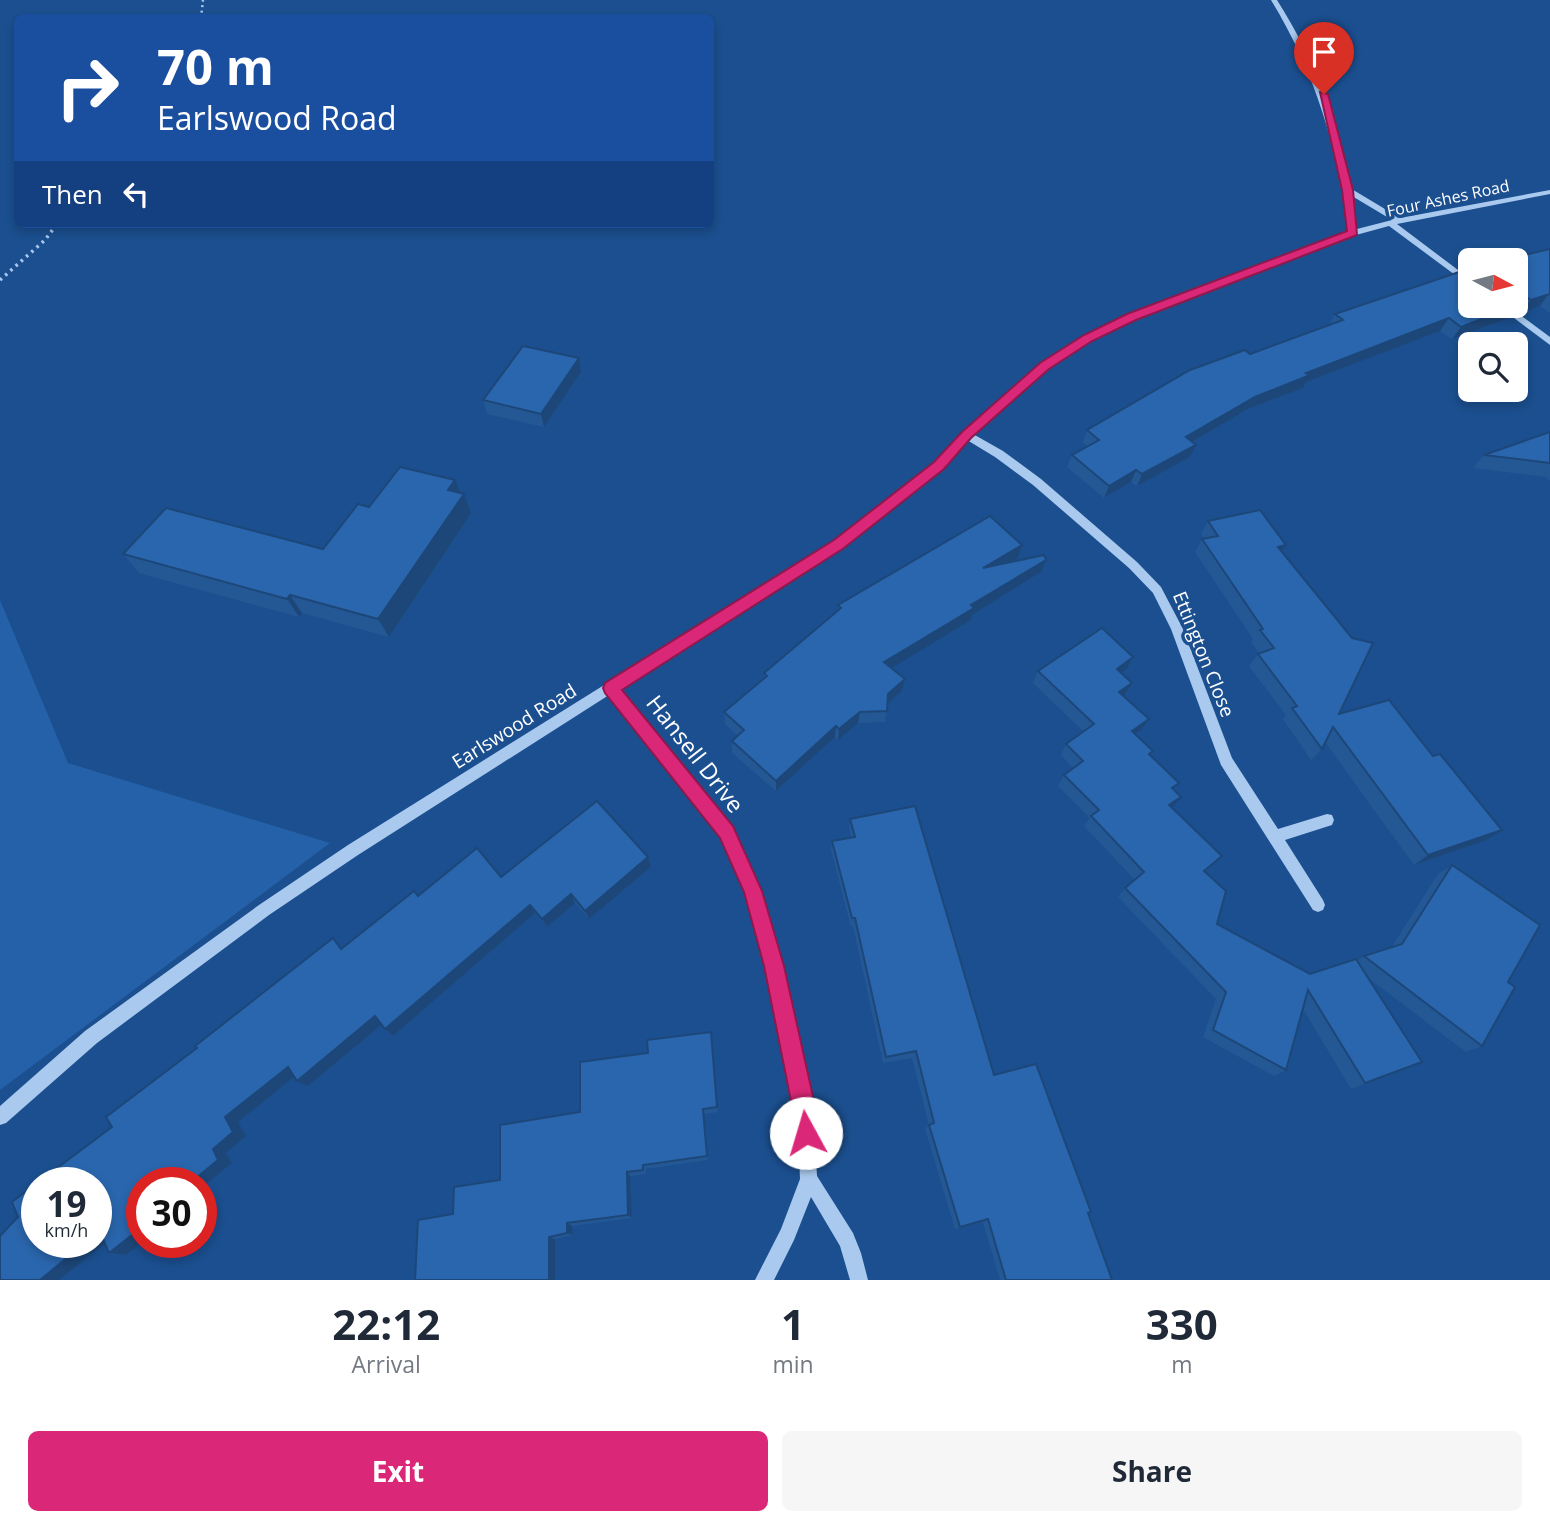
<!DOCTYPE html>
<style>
:root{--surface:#fff;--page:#f6f6f7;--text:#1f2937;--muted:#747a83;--accent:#db2777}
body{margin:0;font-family:"Open Sans",sans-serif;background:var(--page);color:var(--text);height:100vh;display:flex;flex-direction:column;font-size:26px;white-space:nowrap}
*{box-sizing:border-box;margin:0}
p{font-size:23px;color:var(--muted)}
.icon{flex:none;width:38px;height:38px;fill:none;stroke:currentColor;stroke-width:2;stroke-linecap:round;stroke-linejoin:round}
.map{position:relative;height:1280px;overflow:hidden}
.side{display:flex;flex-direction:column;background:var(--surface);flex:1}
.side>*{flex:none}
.guide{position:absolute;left:14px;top:14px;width:700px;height:214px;border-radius:10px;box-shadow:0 4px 10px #0003;background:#1a4fa0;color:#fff;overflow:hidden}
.needle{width:46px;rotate:97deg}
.fabs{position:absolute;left:1458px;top:248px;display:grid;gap:14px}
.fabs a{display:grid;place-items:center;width:70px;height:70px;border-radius:10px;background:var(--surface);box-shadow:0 4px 10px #0003;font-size:35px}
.speed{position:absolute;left:21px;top:1167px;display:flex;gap:14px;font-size:35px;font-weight:700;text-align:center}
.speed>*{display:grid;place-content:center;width:91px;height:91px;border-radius:50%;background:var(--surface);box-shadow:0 4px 10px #0003;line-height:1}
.speed small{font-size:18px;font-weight:400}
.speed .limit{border:10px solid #d22;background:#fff;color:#111}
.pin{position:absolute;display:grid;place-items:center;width:60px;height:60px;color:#fff;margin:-72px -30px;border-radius:50% 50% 50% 0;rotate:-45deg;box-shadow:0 0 7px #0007}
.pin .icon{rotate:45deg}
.me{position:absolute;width:77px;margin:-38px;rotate:354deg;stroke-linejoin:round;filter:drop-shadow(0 0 5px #0008)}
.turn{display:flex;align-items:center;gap:24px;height:147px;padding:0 28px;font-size:32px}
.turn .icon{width:91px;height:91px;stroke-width:2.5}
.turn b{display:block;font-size:49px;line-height:60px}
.then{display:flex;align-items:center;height:66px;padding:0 28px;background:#0003;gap:14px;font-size:26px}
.eta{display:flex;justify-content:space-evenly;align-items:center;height:119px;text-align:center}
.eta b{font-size:42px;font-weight:700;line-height:49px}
.action{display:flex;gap:14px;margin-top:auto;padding:14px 28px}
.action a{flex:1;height:80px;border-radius:10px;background:var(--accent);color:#fff;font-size:28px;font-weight:700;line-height:80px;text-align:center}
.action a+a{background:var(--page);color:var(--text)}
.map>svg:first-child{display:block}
.green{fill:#2461a8}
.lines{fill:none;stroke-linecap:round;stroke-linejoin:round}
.path-far1{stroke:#a9c9ee;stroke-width:2.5;stroke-dasharray:2 3.5;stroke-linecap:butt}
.path{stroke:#a9c9ee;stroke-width:3.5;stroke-dasharray:2.5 4.5;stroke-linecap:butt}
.minor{fill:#a9c9ee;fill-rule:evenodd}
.wall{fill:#245895}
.shaded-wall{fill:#1d4779}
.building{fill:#2a66ad;stroke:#1d4779;stroke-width:2}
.route{fill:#db2777;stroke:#8e194d;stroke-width:2}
.labels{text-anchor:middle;stroke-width:7;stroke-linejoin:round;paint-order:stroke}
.far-street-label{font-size:16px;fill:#fff;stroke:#1b4f8f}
.street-label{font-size:19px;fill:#fff;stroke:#1b4f8f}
.near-street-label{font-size:23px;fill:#fff;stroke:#1b4f8f}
</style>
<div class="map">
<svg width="1550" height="1280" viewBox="0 0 1550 1280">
<rect width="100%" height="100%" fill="#1b4f8f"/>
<path class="green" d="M0,600L68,763L330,843L0,1090Z"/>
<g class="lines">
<path class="path-far1" d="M201,18L203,0"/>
<path class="path" d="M0,280L45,240L57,224"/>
<g class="minor">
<path d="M1271,0H1277C1314,58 1337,120 1350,188L1400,218L1550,190V194L1397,224L1470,279V286L1389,226L1356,235L1134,319L1091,340L1048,368L973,434L1003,451L1041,479L1137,562L1161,587L1183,629L1232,758L1278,829L1327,814L1332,815L1334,820L1332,825L1285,840L1323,900L1325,905L1323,910L1318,912L1313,910L1221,765L1171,629L1153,593L1129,568L1033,485L995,457L967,440L943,469L843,547L619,689L731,827L760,891L782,966L813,1110L817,1176L853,1233L861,1253L868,1280H850L840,1246L811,1197L794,1240L774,1280H755L781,1229L800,1179L797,1110L766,966L746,892L721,837L609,695L358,855L269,915L97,1043L6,1123L0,1125V1106L85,1031L259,905L348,845L835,541L935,463L962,432L1042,364L1085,336L1128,315L1349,232C1337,147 1316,74 1271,0ZM1352,196L1392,220L1357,229Z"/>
<path d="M1498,306H1508L1550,337V345Z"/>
</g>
</g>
<g class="wall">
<path d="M1550,249V312H1548L1540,306L1521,313L1516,308L1509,318L1452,339L1440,331L1306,382L1303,388L1248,409L1192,442L1190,457L1137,486L1131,482L1104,498L1067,467L1072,455L1087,446L1083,442L1087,430L1250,354L1329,325L1335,314L1516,306V261Z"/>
<path d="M581,372L544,427L487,414L483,400Z"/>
<path d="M1550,432V481L1546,477L1473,468L1484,455Z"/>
<path d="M460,493L471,513L389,637L302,613L299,617L139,573L123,554L323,549L369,507Z"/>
<path d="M1208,521L1282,552L1339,714L1433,756L1502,830L1487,840L1414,865L1325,742L1322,749L1311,760L1283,719L1286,715L1249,666L1259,653L1251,642L1253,639L1195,552L1202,539H1204L1201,534Z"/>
<path d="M1022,545L1018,558L1012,562L1041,572L972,615L971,620L891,668L905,679L902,691L887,704L885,722L858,723L838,740L835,737L776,791L732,753V741L738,736L725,724L724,712L764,678V673L838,612V605Z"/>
<path d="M1133,657L1127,669L1121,673L1132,683L1123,696L1141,730L1136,735L1153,751L1150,756L1174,790L1172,808L1212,865L1205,872L1217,924L1310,974L1357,961L1364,956L1391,948L1438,874L1452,865L1508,982L1482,1046L1466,1052L1367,977L1422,1062L1351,1089L1303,1009L1286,1070L1274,1076L1203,1037L1216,999L1118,897L1125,888L1135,880L1084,826L1090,818L1058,786L1064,775L1073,768L1061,755L1066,744L1084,732L1033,683L1038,671Z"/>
<path d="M850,819L994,1075L1088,1213L1112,1280H1000L983,1222L955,1229L925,1129L929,1125L912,1058L883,1063L853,926L851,927L831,850L832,841L851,837L849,829Z"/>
<path d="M648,857L651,867L589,919L575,903L547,927L535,913L393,1036L382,1025L308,1086L294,1077L238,1122L246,1136L226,1153L232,1163L201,1183L126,1255L109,1253L105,1243L59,1280H0L112,1127L197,1048L418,896L501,877Z"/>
<path d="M712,1039L718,1112L704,1114L708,1160L646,1169V1174L630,1176L632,1218L572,1226L573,1235L555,1239V1280H415L453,1214L500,1180L580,1112L648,1053Z"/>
</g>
<g class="shaded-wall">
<path d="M1549,293L1540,306L1521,313L1531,300Z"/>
<path d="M1518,305L1509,318L1452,339L1461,327Z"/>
<path d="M1449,318L1440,331L1306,382L1303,388L1248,409L1180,449L1186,437L1255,397L1306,373Z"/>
<path d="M579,358L581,372L544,427L541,414Z"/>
<path d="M1196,445L1190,457L1137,486L1142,474Z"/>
<path d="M1136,470L1131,482L1104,498L1109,486Z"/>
<path d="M455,480L462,497L464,494L471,513L389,637L378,619L448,490Z"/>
<path d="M1022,545L1018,558L980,580L983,568Z"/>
<path d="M1286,545L1278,558V547Z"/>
<path d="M1046,560L1041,572L972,615L971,620L882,674L884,662L971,605Z"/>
<path d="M290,595L302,613L299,617L287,599Z"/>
<path d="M1133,657L1127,669L1110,680L1117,669Z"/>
<path d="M905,679L902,691L886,705L888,694Z"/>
<path d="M1132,683L1125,694L1112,704L1119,692Z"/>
<path d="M860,712L858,723L838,740L839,729Z"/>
<path d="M1149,719L1141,730L1125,742L1132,731Z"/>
<path d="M836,726L835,737L776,791V781Z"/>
<path d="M1181,797L1173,807L1161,816L1169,805Z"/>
<path d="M1502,830L1487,840L1414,865L1428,855Z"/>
<path d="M648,857L651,867L589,919L585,911Z"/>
<path d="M571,894L575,903L547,927L542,919Z"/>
<path d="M530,905L535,913L393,1036L385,1029Z"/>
<path d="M375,1016L384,1023L308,1086L297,1081Z"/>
<path d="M711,1032L712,1039L718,1112L717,1107Z"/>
<path d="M288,1067L299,1073L238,1122L246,1136L226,1153L232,1163L201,1188V1183H190L213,1149L225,1117Z"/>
<path d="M627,1172L630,1176L632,1218L628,1215Z"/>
<path d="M567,1223L572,1226L573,1235L567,1233Z"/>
<path d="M142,1227V1242L126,1255L109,1253Z"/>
<path d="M100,1232L117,1234L59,1280H40L86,1242H96V1235Z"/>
<path d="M549,1237L555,1239V1280H549Z"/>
</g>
<g class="building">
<path d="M1550,249V294L1531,300L1519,292L1516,291V261H1499Z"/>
<path d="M1468,269L1470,271V306H1515L1461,327L1449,318L1306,373L1310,375L1255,397L1186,437L1196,445L1142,474L1136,470L1109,486L1072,455L1099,440L1087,430L1190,370L1245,350L1250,354L1343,320L1335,314Z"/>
<path d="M523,346L579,358L541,414L483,400Z"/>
<path d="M1550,432V463L1484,455Z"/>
<path d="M400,467L455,480L448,490L464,494L378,619L290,595L287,599L123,554L166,508L323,549L358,504L369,507Z"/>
<path d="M1260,510L1286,545L1278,547L1352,638L1373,643L1339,714L1389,700L1433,756L1440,754L1502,830L1428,855L1333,727L1322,749L1292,708L1297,706L1258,654L1274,648L1260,630L1263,629L1202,539L1218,536L1208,521Z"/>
<path d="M990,516L1022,545L983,568L1044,555L1046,560L971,605L974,608L884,662L905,679L888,694L887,711L860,712L839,729L836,726L776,781L732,741L744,730L724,712L767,676L764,673L841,608L838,605Z"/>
<path d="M1102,628L1133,657L1117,669L1132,683L1119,692L1149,719L1132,731L1153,751L1149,754L1179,783L1172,788L1181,797L1169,805L1222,856L1204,871L1226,891L1217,924L1310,974L1356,959L1422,1062L1365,1083L1308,990L1286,1070L1213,1030L1226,992L1125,888L1144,872L1091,816L1099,810L1064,775L1083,761L1066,744L1094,724L1038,671Z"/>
<path d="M597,801L648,857L585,911L571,894L542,919L530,905L385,1029L375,1016L297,1081L288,1067L225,1117L233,1132L213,1149L218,1160L190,1183H142V1227L109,1253L100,1232L96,1235V1183H37L112,1127L106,1117L197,1048L195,1046L333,938L341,949L414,891L418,896L477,848L501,877Z"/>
<path d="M915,806L994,1075L1036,1064L1091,1212L1088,1213L1112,1280H1006L988,1219L960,1227L929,1125L934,1123L916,1051L886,1057L855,918H852L832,841L855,837L850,819Z"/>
<path d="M1452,865L1540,925L1508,982L1515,987L1482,1046L1364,956L1402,944Z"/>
<path d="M711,1032L717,1107L703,1109L707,1156L643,1165V1170L627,1172L628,1215L567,1223V1233L549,1237V1280H415L418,1220L453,1214L454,1187L500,1180V1125L580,1112V1062L648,1053L647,1040Z"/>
<path d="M37,1183V1242H86L40,1280H0V1236L18,1217L12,1202Z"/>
</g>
<path class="route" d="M1320,92L1328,94L1353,190L1357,235L1136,320L1092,341L1049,369L971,438L944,469L844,548L622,690L733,826L762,891L784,966L816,1110L817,1133L814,1141L806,1144L799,1141L764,966L744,892L720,838L605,693L603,688L605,683L834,540L934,462L962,432L1040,363L1084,335L1127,314L1347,231L1342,190Z"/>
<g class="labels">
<g class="far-street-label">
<text transform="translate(1448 198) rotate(-12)" y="6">Four Ashes Road</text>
</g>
<g class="street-label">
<text transform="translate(1204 654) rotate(68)" y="7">Ettington Close</text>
<text transform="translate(514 726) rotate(-32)" y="7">Earlswood Road</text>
</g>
<g class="near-street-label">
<text transform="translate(695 754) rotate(52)" y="8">Hansell Drive</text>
</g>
</g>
</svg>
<div class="fabs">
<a><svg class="needle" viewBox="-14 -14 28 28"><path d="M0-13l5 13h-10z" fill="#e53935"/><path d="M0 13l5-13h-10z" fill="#747a83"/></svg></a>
<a><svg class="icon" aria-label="search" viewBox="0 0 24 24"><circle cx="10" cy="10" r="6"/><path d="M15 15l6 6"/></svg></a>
</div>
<div class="speed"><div>19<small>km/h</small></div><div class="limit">30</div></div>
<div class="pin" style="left:1324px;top:94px;background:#d93025"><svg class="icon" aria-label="arrive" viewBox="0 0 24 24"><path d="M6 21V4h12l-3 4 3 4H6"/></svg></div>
<svg class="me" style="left:806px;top:1133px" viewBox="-20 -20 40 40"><circle r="19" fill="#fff"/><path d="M0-13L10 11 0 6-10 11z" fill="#db2777"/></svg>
<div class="guide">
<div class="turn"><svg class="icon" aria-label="right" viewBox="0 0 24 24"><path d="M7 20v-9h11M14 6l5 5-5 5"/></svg><div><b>70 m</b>Earlswood Road</div></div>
<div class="then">Then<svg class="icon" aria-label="left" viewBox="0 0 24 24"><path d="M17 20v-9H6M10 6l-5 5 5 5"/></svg></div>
</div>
</div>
<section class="side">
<div class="eta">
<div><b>22:12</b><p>Arrival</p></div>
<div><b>1</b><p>min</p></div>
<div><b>330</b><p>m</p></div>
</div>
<div class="action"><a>Exit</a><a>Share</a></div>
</section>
